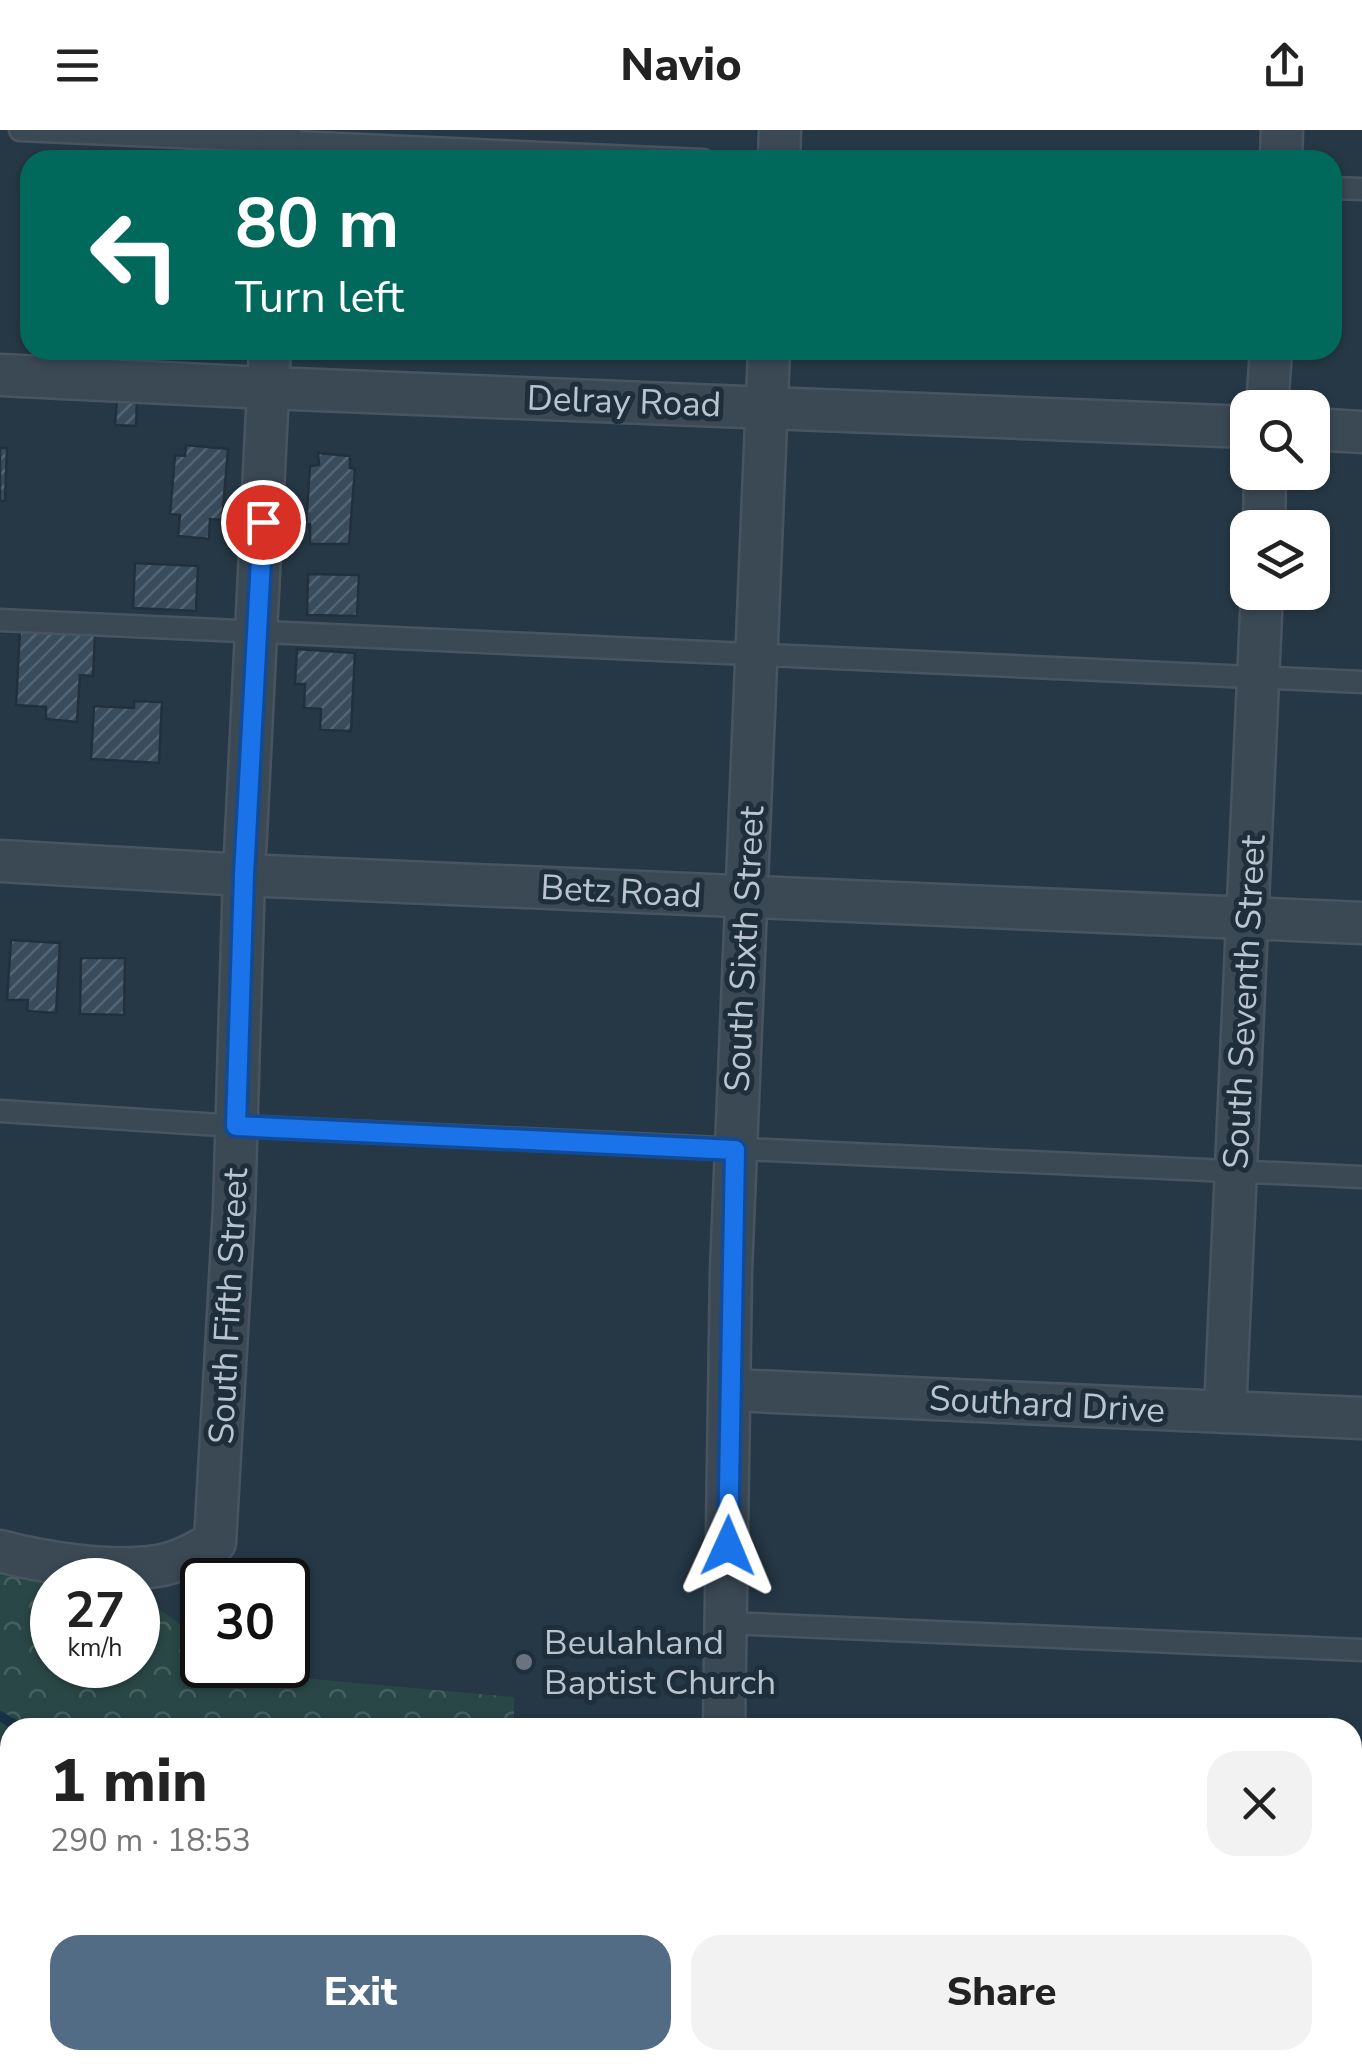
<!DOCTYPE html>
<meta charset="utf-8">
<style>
:root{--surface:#fff;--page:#f2f2f2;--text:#222;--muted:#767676;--accent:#536c85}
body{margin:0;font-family:"Nunito Sans",sans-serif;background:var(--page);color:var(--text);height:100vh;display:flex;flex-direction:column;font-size:38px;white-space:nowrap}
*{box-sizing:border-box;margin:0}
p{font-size:32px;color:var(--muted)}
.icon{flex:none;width:55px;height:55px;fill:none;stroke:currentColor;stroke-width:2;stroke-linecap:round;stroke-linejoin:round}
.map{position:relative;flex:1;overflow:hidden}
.details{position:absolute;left:0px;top:1588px;width:1362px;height:352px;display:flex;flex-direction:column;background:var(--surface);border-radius:30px 30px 0 0;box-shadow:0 2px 8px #0004}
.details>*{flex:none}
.top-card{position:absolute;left:20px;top:20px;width:1322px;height:210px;border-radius:30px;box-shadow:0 2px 8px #0004;background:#00695c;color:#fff;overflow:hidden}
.fabs{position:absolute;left:1230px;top:260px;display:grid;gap:20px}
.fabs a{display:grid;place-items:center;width:100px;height:100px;border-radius:20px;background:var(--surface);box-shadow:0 2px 8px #0004;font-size:50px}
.speed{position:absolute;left:30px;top:1428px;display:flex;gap:20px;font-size:50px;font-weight:700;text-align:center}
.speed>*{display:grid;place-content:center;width:130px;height:130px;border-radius:50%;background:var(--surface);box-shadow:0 2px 8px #0004;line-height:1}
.speed small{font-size:25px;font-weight:400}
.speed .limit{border:5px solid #111;border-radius:15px;background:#fff;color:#111}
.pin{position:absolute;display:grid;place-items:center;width:85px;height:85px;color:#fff;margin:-42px;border:5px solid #fff;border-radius:50%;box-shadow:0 2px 10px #0007}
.me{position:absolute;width:110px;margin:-55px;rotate:1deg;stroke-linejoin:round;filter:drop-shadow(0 0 8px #0008)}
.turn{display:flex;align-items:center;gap:35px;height:210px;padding:0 50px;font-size:45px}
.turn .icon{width:130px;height:130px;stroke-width:2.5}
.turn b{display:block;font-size:70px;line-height:85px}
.round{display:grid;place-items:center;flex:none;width:105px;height:105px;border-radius:30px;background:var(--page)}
.overview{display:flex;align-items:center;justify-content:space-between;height:170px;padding:0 50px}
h1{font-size:60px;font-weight:800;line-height:75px}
.action{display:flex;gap:20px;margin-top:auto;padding:20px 50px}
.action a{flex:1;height:115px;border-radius:30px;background:var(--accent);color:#fff;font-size:40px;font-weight:800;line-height:115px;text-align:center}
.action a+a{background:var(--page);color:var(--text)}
header{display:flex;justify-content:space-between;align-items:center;height:130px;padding:0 50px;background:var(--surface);font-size:45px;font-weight:800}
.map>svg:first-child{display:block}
.grass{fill:#294746}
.forest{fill:url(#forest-crowns)}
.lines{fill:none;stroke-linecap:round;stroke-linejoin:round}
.stream{stroke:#183045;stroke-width:10}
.building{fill:url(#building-hatch);stroke:#22303c;stroke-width:2.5}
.service-casing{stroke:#485561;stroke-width:25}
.minor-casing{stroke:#485561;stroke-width:45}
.service{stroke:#3b4955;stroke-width:20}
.minor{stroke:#3b4955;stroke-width:40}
.route-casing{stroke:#114b97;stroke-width:25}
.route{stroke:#1a73e8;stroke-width:18}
.worship-dot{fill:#6b7280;stroke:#1f2e3b;stroke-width:4}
.labels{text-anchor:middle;stroke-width:10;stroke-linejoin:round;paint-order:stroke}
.street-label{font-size:35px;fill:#b9c4ce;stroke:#1f2e3b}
.poi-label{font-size:35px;fill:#b9c4ce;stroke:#1f2e3b;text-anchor:start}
</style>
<header><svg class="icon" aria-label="menu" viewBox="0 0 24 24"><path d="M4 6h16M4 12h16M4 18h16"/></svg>Navio<svg class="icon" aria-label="share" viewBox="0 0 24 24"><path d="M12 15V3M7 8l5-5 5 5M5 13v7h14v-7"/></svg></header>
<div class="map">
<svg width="1362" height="1938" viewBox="0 0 1362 1938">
<defs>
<pattern id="forest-crowns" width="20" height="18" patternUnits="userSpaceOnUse" patternTransform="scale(2.5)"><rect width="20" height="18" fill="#294746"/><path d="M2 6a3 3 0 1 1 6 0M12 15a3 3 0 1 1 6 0" fill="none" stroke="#466060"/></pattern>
<pattern id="building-hatch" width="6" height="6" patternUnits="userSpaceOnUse" patternTransform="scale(2.5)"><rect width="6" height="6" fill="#384c5c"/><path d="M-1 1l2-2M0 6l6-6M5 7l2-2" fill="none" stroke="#536472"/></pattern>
</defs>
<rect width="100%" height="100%" fill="#263846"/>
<path class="grass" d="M1353,1814L1362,1815V1938H1219L1221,1930H1352Z"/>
<g class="forest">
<path d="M0,1436L52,1450V1535H138V1464L202,1510V1535H236L247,1543L514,1567V1597L10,1598V1844L0,1840Z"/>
<path d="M202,1930H1221L1219,1938H220Z"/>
</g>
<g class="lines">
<g class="stream">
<path d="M0,1586L20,1598"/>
<path d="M591,1930L605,1938"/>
</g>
</g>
<g class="building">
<rect x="147" y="22" width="35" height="8"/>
<path d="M117,269H137L136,296L115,295Z"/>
<path d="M186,315L228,319L222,390L210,389L209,409L178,406L180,385L170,384L175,325L185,326Z"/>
<path d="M0,318H7L5,371H0Z"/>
<path d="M318,323L350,326V338L355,339L349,414H310V394L306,395L310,336L319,335Z"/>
<path d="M135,433L198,436L196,481L133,478Z"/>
<path d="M308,444L359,445L357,486L307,485Z"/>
<path d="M20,500L95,505L93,546L80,545L77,592L46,589V577L16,575Z"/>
<path d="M297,519L355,523L351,601L320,600L321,579L304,578L305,554H295Z"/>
<path d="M134,571L162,572L159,633L91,629L94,576L134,578Z"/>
<path d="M11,810L60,813L56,883L27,881L28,870H7Z"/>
<path d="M81,828H125L124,885L80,884Z"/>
</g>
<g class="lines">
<defs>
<g id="service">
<path d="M20,0L703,30"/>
<path d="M1332,58L1362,59"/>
<path d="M0,490L1362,552"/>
<path d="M0,981L236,996L1362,1047"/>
<path d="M726,1493L1362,1520"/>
</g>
<g id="minor">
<path d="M278,30L280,0"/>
<path d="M779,30L780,0"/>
<path d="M1281,30L1282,0"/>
<path d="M0,245L268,258L1248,297"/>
<path d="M1267,278L1271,220"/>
<path d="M1312,299L1362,302"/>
<path d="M1264,398L1265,342"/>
<path d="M0,731L244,745L1362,793"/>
<path d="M731,1260L1362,1288"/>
<path d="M1225,1282L1262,462"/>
<path d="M0,1421C46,1433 110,1443 157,1436C178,1433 197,1422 215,1412L234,1079L244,745L270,220"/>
<path d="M724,1598L731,1140L769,220"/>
<path d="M1352,1749L1362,1750"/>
</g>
</defs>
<use href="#service" class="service-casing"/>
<use href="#minor" class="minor-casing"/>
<use href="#service" class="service"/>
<use href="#minor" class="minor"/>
</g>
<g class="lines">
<defs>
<path id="route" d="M263,392L244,745L236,996L735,1020L728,1416"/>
</defs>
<use href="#route" class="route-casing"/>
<use href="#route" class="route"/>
</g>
<circle class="worship-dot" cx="524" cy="1532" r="10"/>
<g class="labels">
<g class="street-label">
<text transform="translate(624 271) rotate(2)" y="12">Delray Road</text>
<text transform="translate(621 761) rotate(3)" y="12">Betz Road</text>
<text transform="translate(744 819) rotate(-87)" y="12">South Sixth Street</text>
<text transform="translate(1244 872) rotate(-87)" y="12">South Seventh Street</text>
<text transform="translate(228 1176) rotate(-87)" y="12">South Fifth Street</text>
<text transform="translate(1047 1274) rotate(3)" y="12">Southard Drive</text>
</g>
<g class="poi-label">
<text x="544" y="1524">Beulahland<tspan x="544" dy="40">Baptist Church</tspan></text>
</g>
</g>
</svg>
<div class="fabs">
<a><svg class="icon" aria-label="search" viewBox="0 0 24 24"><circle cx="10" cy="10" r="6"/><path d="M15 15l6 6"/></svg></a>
<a><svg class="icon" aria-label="layers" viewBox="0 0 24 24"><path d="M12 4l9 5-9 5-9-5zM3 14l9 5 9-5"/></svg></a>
</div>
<div class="speed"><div>27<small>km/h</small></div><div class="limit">30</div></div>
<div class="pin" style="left:263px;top:392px;background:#d93025"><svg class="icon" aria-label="arrive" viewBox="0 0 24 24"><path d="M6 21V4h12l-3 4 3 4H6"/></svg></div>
<svg class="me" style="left:728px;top:1416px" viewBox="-20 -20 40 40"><path d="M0-17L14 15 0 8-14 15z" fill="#1a73e8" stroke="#fff" stroke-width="4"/></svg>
<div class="top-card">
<div class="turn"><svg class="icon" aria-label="left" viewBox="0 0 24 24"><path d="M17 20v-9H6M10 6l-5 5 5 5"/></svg><div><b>80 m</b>Turn left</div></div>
</div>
<section class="details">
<div class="overview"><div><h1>1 min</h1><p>290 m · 18:53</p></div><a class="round"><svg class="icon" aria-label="close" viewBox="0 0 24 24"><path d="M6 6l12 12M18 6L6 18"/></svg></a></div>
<div class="action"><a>Exit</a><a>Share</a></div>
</section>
</div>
